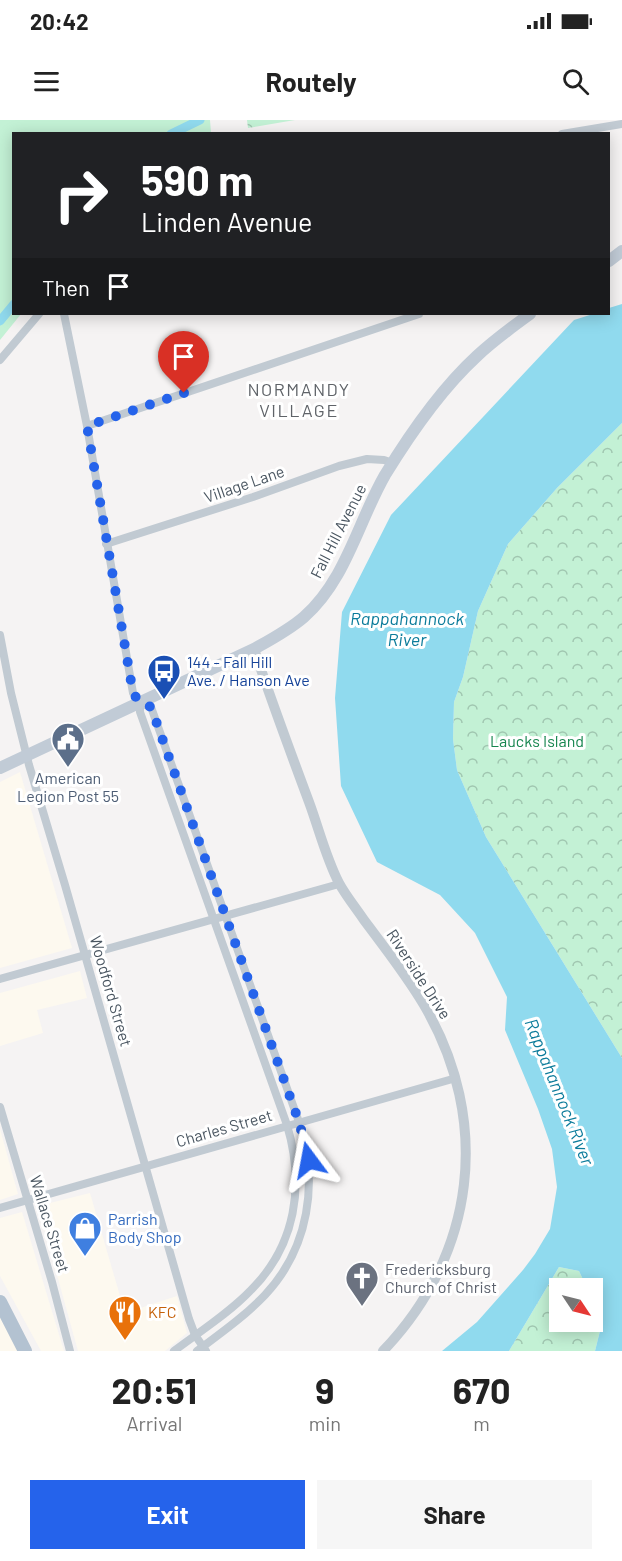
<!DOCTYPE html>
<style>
:root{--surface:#fff;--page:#f6f6f6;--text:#222;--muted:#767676;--accent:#2563eb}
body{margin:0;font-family:Barlow,sans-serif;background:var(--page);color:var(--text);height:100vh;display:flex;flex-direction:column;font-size:22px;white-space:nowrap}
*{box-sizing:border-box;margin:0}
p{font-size:20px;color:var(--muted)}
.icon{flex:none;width:33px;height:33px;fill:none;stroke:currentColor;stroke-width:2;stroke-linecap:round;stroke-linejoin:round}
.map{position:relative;height:1231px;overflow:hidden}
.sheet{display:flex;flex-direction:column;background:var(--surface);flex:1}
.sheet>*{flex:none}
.hud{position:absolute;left:12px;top:12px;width:598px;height:183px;border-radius:0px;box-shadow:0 3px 15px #0003;background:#202124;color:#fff;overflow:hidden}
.needle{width:39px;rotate:125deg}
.controls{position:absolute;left:549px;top:1158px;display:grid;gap:12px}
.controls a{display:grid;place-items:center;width:54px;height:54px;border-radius:0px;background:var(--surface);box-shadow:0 3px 15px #0003;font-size:30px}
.pin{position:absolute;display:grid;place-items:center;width:51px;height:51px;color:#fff;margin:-62px -26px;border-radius:50% 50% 50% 0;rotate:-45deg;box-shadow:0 0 6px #0007}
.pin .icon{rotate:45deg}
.me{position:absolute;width:66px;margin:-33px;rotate:347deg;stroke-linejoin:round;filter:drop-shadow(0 0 4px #0008)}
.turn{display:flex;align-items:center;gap:21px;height:126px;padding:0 30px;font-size:27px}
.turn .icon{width:78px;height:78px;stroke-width:2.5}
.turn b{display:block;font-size:42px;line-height:51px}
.then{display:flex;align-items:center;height:57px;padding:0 30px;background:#0003;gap:12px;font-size:22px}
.eta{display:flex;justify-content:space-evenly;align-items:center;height:102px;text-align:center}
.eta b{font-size:36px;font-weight:700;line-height:42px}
.cta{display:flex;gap:12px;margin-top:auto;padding:12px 30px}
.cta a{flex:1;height:69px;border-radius:0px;background:var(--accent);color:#fff;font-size:24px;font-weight:700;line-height:69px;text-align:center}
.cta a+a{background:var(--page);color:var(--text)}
.status{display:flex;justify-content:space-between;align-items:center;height:42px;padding:0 30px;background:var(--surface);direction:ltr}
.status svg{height:16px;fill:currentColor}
header{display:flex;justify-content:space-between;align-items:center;height:78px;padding:0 30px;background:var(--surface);font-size:27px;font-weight:700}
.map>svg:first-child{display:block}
.commercial{fill:#fdf9ef}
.green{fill:#c3f1d5}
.forest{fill:url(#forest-crowns)}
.water{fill:#90daee}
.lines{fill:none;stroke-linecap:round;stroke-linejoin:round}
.canal{stroke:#90daee;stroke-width:9}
.minor{stroke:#c1cad2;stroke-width:8}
.tertiary{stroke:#c1cad2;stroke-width:10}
.secondary{stroke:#c1cbd6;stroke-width:12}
.primary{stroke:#b3c2d1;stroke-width:14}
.route{stroke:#2563eb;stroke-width:10;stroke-dasharray:0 18}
.labels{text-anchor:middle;stroke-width:6;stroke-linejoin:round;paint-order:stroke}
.street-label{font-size:16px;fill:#4a5661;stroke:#fff}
.transit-label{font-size:16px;fill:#164399;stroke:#fff;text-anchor:start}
.park-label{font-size:16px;fill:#17864f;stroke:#fff}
.service-label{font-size:16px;fill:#4e5e75;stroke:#fff}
.shop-label{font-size:16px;fill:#366cbe;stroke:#fff;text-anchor:start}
.worship-label{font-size:16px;fill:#5b616d;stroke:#fff;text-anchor:start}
.food-label{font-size:16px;fill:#c56008;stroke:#fff;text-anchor:start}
.neighbourhood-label{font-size:18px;letter-spacing:1.5px;fill:#5f6368;stroke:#fff}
.water-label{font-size:18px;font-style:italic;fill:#0c7c9b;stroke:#fff}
</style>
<div class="status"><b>20:42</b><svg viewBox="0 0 49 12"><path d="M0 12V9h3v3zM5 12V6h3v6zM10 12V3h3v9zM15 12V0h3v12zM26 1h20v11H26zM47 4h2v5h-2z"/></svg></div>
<header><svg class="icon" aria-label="menu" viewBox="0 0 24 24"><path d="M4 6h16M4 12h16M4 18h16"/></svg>Routely<svg class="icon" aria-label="search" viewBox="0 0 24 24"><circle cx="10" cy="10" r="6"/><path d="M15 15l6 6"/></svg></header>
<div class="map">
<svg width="622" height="1231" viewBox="0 0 622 1231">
<defs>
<pattern id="forest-crowns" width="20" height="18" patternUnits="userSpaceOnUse" patternTransform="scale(1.5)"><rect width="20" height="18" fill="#c3f1d5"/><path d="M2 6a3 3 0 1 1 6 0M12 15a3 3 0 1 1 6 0" fill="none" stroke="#a0c6b0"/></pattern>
</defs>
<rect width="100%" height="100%" fill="#f5f3f3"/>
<g class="commercial">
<path d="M20,652L72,828L0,848V662Z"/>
<path d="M80,851L87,878L37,890L43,913L0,926V873Z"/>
<path d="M0,1009L18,1074L0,1080Z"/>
<path d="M90,1073L125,1193L177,1176L187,1213L165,1231H78L38,1086Z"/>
<path d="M22,1092L64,1231H41L0,1156V1098Z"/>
<path d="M0,1197L18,1231H0Z"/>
</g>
<path class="green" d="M0,0H210L211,13L14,14V194H21L0,220Z"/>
<g class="forest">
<path d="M247,0H295L248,8Z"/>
<path d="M622,303V938L486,717L457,650L453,619L454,582L463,557L478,491L508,424L557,368Z"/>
<path d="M559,1147L579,1151L587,1168H560V1202H592L593,1181L602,1203L595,1231H509Z"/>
</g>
<path class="water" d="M622,184V303L557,368L508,424L478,491L463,557L454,582L453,619L457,650L486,717L622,938V1231H595L602,1203L593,1181L592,1168H587L579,1151L559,1147L509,1231H442L477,1202L523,1150L535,1134L550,1109L557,1067L552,1029L538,989L505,910L507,877L475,813L440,775L377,742L341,666L335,578L342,492L391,395L574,200L593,194H609V188Z"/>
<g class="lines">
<g class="canal">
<path d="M171,14L200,0"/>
<path d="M0,201L14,184"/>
</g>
<g class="minor">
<path d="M562,14L622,4"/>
<path d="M64,194L87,306L133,573L140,583L151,587L299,1002C319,1062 309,1128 265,1175C245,1196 221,1213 197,1231"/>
<path d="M0,240L39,194"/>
<path d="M87,306L419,194"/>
<path d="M106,424L253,377L339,346L367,339L384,340L393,343"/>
<path d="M0,515L11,573L29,645L65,765L189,1199L195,1215L206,1231"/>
<path d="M140,583V592L287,1005C305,1065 296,1126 250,1171C228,1194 199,1212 174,1231"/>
<path d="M0,859L339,764"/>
<path d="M0,987L52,1162L70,1231"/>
<path d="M0,1088L456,958"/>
</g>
<path class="tertiary" d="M254,529C271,580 290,631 309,682C319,709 326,738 339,763C346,776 356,788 364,800C385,828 407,856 424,885C492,1001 476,1134 383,1231"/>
<g class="secondary">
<path d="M609,141L622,131"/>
<path d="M0,648L254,529C272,519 289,510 304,497C346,460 358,402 385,355C410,314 441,269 477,236C493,221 512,207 530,194"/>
</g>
<path class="primary" d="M0,1182L25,1231"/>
</g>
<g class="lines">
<path class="route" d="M184,273L87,306L133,573L140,583L151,587L299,1002L309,1040"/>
</g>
<defs>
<symbol id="bus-pin" viewBox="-11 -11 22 30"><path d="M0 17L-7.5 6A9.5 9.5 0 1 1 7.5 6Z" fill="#1a4fb4" stroke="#fff"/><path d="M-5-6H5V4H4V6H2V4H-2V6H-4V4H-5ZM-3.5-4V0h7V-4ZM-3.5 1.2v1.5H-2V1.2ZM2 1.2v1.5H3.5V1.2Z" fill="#fff"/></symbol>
<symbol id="civic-pin" viewBox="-11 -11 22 30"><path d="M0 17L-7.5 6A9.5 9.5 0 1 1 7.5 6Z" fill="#5c6f8a" stroke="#fff"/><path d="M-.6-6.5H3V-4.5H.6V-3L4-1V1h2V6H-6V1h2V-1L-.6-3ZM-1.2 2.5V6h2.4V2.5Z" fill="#fff"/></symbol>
<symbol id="shop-pin" viewBox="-11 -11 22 30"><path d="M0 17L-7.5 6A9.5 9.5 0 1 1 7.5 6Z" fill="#3f7fe0" stroke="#fff"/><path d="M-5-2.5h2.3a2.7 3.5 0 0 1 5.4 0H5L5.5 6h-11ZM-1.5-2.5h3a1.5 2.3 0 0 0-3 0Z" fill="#fff"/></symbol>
<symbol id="church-pin" viewBox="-11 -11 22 30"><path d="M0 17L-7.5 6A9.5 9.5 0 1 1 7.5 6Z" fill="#6b7280" stroke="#fff"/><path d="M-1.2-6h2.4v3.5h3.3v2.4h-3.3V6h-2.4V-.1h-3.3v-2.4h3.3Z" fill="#fff"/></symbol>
<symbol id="restaurant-pin" viewBox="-11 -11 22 30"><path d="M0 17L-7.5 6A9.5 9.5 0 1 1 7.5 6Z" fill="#e8710a" stroke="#fff"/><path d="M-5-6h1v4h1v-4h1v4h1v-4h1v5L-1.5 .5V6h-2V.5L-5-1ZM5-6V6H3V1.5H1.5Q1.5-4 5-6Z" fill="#fff"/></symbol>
</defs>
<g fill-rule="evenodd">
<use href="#bus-pin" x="145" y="532" width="38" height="52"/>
<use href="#civic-pin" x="49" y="600" width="38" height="52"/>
<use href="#shop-pin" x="66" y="1089" width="38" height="52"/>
<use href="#church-pin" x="343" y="1139" width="38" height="52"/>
<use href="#restaurant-pin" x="106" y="1173" width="38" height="52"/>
</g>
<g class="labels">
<g class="street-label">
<text transform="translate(244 364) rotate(-19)" y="6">Village Lane</text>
<text transform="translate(338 411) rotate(-63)" y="6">Fall Hill Avenue</text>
<text transform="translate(419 854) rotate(57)" y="6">Riverside Drive</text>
<text transform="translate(111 871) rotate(74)" y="6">Woodford Street</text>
<text transform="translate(224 1008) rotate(-16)" y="6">Charles Street</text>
<text transform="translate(50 1104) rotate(73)" y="6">Wallace Street</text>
</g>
<g class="transit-label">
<text x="187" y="548">144 - Fall Hill<tspan x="187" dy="18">Ave. / Hanson Ave</tspan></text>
</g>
<g class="park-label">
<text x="537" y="627">Laucks Island</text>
</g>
<g class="service-label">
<text x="68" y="664">American<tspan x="68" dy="18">Legion Post 55</tspan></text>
</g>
<g class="shop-label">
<text x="108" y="1105">Parrish<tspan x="108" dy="18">Body Shop</tspan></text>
</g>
<g class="worship-label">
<text x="385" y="1155">Fredericksburg<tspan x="385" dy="18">Church of Christ</tspan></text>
</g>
<g class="food-label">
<text x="148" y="1198">KFC</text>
</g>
<g class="neighbourhood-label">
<text x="299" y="276">NORMANDY<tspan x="299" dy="21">VILLAGE</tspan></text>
</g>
<g class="water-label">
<text x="407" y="505">Rappahannock<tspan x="407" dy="21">River</tspan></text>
<text transform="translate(559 972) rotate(68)" y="6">Rappahannock River</text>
</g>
</g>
</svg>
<div class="controls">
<a><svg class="needle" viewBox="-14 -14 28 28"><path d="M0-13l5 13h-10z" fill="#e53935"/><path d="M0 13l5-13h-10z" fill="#767676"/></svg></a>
</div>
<div class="pin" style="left:184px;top:273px;background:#d93025"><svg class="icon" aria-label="arrive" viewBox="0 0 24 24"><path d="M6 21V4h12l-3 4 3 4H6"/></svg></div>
<svg class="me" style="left:309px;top:1040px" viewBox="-20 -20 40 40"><path d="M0-17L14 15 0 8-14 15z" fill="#2563eb" stroke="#fff" stroke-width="4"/></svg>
<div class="hud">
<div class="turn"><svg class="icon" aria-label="right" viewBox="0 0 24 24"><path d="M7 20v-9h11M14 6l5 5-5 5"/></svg><div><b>590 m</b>Linden Avenue</div></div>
<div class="then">Then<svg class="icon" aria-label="arrive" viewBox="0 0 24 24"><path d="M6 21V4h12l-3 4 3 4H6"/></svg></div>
</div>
</div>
<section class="sheet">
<div class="eta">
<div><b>20:51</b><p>Arrival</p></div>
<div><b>9</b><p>min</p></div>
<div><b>670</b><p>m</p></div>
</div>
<div class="cta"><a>Exit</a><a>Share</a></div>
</section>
